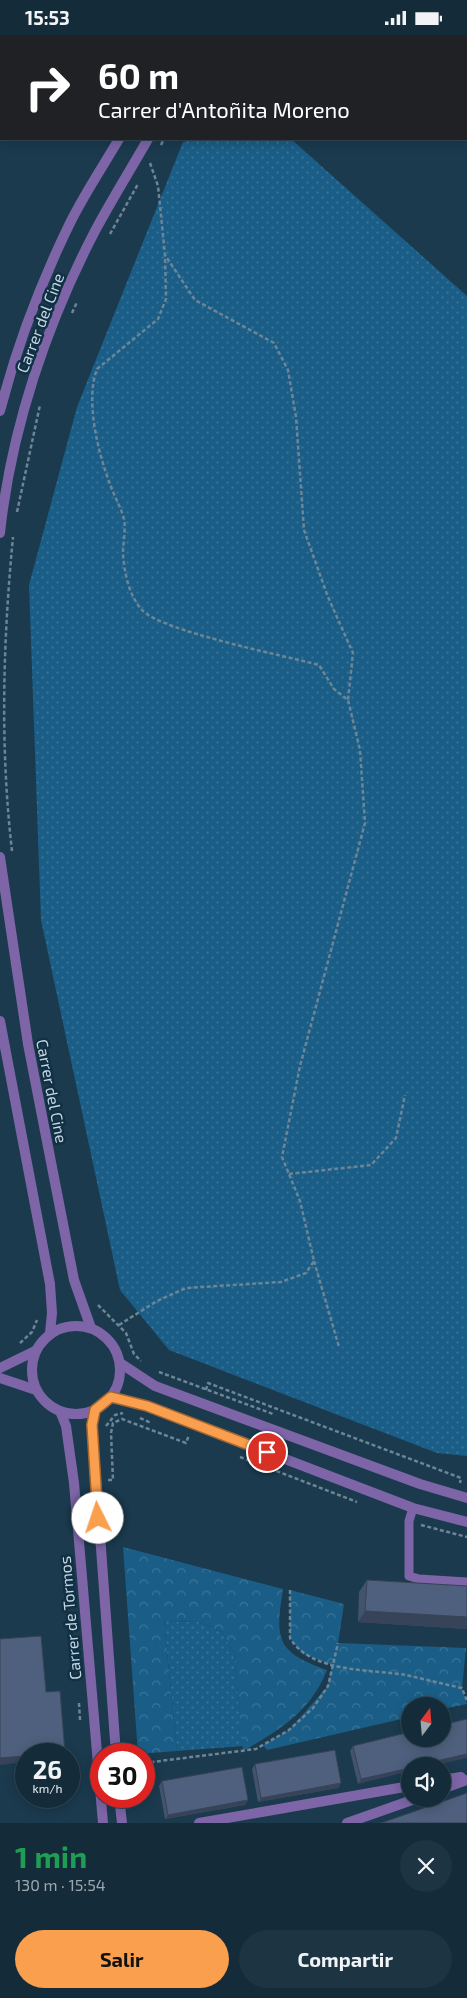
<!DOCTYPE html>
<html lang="es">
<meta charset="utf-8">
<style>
:root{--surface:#142c3a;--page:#1d3442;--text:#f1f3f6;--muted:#9da7af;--line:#334854;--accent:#fa9f4e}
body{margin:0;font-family:"Exo 2",sans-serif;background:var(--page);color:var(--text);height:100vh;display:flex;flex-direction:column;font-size:19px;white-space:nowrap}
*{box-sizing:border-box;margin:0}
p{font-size:16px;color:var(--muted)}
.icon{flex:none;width:28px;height:28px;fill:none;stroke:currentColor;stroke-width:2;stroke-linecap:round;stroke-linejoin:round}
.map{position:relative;height:1788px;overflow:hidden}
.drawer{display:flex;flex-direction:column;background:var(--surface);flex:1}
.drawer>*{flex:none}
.top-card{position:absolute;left:0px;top:0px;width:468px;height:105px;box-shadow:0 2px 12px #0003,0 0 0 1px var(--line);background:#202124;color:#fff;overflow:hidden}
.needle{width:32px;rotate:16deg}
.buttons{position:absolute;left:401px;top:1662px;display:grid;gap:10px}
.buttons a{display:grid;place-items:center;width:50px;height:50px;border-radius:50%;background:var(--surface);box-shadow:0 2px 12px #0003,0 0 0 1px var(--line);font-size:25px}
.speed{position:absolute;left:15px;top:1708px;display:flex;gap:10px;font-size:25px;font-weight:700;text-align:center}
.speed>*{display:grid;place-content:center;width:65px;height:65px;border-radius:50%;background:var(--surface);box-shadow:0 2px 12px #0003,0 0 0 1px var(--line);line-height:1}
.speed small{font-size:12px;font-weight:400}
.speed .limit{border:8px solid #d22;background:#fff;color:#111}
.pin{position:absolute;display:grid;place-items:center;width:42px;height:42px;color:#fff;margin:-21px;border:2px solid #fff;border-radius:50%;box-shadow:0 1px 5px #0007}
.me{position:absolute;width:55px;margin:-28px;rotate:356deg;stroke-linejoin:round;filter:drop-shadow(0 0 4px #0008)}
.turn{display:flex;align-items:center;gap:18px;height:105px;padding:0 15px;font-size:22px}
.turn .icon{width:65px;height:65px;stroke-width:2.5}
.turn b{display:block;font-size:35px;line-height:42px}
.round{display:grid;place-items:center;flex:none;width:52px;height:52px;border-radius:26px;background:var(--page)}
.headline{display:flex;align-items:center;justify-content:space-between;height:85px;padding:0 15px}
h1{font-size:30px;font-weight:700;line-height:38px;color:#1e9e55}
.primary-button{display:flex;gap:10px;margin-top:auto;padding:10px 15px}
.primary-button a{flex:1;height:58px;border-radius:30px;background:var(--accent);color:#111;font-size:20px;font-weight:700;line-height:58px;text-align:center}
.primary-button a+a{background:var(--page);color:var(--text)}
.status{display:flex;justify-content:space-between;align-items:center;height:35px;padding:0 25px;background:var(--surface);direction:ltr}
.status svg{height:14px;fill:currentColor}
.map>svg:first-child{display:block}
.grass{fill:url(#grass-dots)}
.park{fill:url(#park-crowns)}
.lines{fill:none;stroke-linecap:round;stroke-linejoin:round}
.path{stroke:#6d8596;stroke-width:2.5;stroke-dasharray:4 2.5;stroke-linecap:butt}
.service{stroke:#7d65a7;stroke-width:9}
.minor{stroke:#7d65a7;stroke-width:10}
.wall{fill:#43536c}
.shaded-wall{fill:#374358}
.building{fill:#4e607d;stroke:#374358}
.route-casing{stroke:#a26733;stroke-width:12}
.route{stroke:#fa9f4e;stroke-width:9}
.labels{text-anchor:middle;stroke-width:5;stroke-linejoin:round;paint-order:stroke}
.street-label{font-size:16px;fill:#c6d7e4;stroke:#113044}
</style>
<div class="status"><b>15:53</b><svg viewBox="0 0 49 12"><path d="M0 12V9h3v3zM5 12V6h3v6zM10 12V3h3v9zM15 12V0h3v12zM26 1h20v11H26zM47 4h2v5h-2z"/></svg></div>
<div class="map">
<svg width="467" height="1788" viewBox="0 0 467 1788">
<defs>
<pattern id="grass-dots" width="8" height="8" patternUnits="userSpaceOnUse" patternTransform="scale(1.25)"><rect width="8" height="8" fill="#1a5e87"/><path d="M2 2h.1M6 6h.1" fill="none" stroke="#3a7498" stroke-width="1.8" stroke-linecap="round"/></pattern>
<pattern id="park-crowns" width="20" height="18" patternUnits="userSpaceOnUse" patternTransform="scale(1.25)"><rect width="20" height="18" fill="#1a5e87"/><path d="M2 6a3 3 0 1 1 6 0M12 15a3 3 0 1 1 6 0" fill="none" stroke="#3a7498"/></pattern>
</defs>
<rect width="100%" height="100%" fill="#1b3a4e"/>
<g class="grass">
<path d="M196,104H291L467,261V1421L437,1418L169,1315L120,1255L41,885L29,550L77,372L183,107Z"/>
<path d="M164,1586L199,1587L222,1597L234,1618L243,1711L177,1716Z"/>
</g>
<g class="park">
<path d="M123,1512L283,1554C275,1605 276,1617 327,1635C311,1676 280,1695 243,1716L234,1618L222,1597L199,1587L164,1586L177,1716L138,1719Z"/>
<path d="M290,1555L344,1569L338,1608L466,1613L462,1653L467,1669L443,1674L442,1671H410V1682L267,1715L263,1710L289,1695L328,1651L332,1630L303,1619L290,1603Z"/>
</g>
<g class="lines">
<g class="path">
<path d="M101,0L102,1"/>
<path d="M119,0L123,1"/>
<path d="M50,1L51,0"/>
<path d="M106,1L112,0"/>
<path d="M302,1V0"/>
<path d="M0,39H1"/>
<path d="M0,75H1"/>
<path d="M161,110L164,104"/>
<path d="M150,128L158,151L165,220L195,265L274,308L288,335L296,382L304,495L328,562L353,618L348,665"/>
<path d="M110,199L138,149"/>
<path d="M72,278L77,267"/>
<path d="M17,477L40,370"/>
<path d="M12,816C0,712 3,606 13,502"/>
<path d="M289,1139L371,1130L396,1103L405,1060"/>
<path d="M314,1226L339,1312"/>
<path d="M98,1270L126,1298L134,1319L141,1326"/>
<path d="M119,1290L157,1266L186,1253L281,1247L306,1238L314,1226L300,1166L282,1122L300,1031L365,788L360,715L348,665L334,654L319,630C286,621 161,596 142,575C129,561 124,537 123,518C123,508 126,495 124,484C121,472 114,461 110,449C98,418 85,365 97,334L158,284L166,264L165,220"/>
<path d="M20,1308L32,1297L37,1285"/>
<path d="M159,1337L273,1379"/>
<path d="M206,1355L208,1348L461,1443L460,1448"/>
<path d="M140,1383L151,1388"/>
<path d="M106,1391L115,1380L123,1378"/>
<path d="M240,1422L357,1467"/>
<path d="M108,1445H113L111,1398L113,1388L122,1384L186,1408L189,1400"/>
<path d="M421,1490L467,1502"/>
<path d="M290,1555V1603C311,1638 369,1634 406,1640C424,1644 443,1649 462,1653L467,1666"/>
<path d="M79,1668L80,1685"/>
<path d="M144,1728L256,1714L289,1695L313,1673L328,1651L338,1608"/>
</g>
<g class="service">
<path d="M325,0L330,1"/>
<path d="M466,86L467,87"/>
<path d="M413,1473L409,1486V1541L419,1544L467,1547"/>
</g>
<g class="minor">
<path d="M142,0V1"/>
<path d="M76,1L78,0"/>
<path d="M286,1L287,0"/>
<path d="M0,54H1"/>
<path d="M0,376C17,310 41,247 71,186C85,158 103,131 119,104"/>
<path d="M0,498C11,394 47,288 95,196C112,164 131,134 148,104"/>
<path d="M0,822L28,1009L74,1245L91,1293"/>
<path d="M0,986L50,1249L52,1278L50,1298"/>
<circle cx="76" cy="1335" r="44"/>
<path d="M120,1328L155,1351L420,1449L467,1463"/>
<path d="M0,1333L35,1316"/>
<path d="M0,1343L36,1355"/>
<path d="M111,1362L147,1371L413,1473L467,1487"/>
<path d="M95,1375L92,1390L116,1719"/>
<path d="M60,1376L66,1391L74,1448L103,1788"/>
<path d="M442,1745L461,1742"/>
<path d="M442,1754L467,1745"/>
<path d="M119,1761L122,1788"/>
<path d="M199,1788L410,1751"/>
<path d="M347,1788L415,1764"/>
</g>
</g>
<g class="wall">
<path d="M367,1545L467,1551V1594L358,1587L359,1557Z"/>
<path d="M410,1697L358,1749L350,1716L353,1711Z"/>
<path d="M255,1729L341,1748L338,1753L258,1767L252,1734Z"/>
<path d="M162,1746L248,1765L245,1770L165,1784L159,1751Z"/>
</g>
<g class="shaded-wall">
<path d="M365,1576L467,1582V1594L358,1587Z"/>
<path d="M467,1719V1723L431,1731H415Z"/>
<path d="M26,1721V1727L0,1730V1723Z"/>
<path d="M410,1733V1736L358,1749L361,1744Z"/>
<path d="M341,1748L338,1753L258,1767L261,1763Z"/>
<path d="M248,1765L245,1770L165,1784L168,1780Z"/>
</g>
<g class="building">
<path d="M367,1545L467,1551V1582L365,1576Z"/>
<path d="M41,1601L46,1657L60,1656L65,1718L51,1719H26V1721L0,1723V1604Z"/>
<path d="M467,1684V1719L415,1731H410V1733L361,1744L353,1711L410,1697V1704H442V1690Z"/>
<path d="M335,1715L341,1748L261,1763L255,1729Z"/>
<path d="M242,1732L248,1765L168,1780L162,1746Z"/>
<path d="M467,1758V1788H381Z"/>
</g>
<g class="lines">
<defs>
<path id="route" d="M98,1483L92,1390L95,1375L111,1362L147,1371L267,1417"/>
</defs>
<use href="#route" class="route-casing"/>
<use href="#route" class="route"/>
</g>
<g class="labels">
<g class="street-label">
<text transform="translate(40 288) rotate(-69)" y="6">Carrer del Cine</text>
<text transform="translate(52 1056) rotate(79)" y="6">Carrer del Cine</text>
<text transform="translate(70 1583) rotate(-95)" y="6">Carrer de Tormos</text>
</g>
</g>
</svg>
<div class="buttons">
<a><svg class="needle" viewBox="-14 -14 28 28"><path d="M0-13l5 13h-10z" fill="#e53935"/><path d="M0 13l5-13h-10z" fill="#9da7af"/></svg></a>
<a><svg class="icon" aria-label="sound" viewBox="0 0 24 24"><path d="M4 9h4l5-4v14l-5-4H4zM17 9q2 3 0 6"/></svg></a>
</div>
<div class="speed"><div>26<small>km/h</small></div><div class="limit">30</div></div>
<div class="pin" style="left:267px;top:1417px;background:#d93025"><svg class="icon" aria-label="arrive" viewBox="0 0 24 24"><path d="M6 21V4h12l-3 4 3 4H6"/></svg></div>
<svg class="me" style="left:98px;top:1483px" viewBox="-20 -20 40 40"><circle r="19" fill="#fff"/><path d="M0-13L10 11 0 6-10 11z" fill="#fa9f4e"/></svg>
<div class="top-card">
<div class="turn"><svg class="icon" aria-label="right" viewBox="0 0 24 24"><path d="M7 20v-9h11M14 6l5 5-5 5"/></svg><div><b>60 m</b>Carrer d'Antoñita Moreno</div></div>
</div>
</div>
<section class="drawer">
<div class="headline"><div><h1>1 min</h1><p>130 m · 15:54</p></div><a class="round"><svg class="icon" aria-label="close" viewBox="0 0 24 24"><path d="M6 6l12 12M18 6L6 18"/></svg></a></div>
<div class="primary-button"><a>Salir</a><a>Compartir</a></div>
</section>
